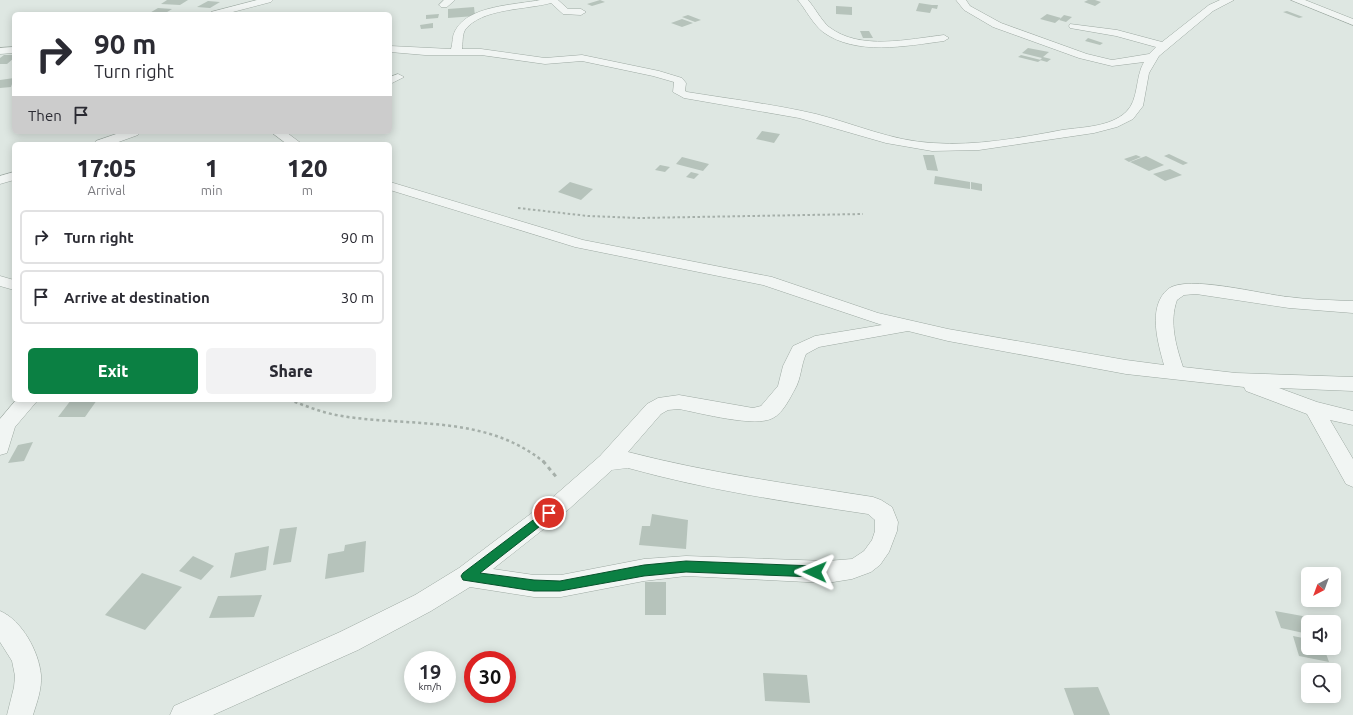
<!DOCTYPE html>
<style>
:root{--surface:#fff;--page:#f2f2f3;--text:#2b2b33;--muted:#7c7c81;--line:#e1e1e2;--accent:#0b8043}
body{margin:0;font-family:Ubuntu,sans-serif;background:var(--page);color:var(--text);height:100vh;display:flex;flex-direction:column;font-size:15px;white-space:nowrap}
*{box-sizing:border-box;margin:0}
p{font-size:13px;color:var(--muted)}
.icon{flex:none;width:22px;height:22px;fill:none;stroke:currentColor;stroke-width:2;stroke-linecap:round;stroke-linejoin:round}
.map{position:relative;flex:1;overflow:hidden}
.details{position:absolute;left:12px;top:142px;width:380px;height:260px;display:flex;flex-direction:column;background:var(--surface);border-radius:6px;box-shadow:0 2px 10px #0003}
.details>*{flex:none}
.hud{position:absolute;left:12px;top:12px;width:380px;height:122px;border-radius:6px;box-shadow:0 2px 10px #0003;background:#fff;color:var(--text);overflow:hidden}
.needle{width:26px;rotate:221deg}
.fabs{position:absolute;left:1301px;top:567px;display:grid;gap:8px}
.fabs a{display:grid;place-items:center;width:40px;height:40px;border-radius:6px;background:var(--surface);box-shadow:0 2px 10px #0003;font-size:20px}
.speed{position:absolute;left:404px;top:651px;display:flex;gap:8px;font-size:20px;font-weight:700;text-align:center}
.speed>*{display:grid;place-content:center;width:52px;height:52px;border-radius:50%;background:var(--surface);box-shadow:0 2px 10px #0003;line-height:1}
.speed small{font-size:10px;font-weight:400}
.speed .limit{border:6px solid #d22;background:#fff;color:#111}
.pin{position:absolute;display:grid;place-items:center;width:34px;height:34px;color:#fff;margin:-17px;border:2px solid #fff;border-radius:50%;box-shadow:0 1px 4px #0007}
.me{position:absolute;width:44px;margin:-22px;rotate:271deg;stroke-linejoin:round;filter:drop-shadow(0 0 3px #0008)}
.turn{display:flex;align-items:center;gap:14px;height:84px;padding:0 16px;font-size:18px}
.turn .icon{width:52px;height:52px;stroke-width:2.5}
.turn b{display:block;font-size:28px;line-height:34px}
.then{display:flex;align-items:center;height:38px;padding:0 16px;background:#0003;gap:8px;font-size:15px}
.eta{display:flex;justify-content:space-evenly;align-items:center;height:68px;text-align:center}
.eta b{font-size:24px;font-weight:800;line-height:28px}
.button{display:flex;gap:8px;margin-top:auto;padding:8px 16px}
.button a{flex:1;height:46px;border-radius:6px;background:var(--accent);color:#fff;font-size:16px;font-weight:800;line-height:46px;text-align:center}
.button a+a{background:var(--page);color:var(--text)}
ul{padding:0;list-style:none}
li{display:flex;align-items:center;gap:12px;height:54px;margin:0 8px 6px;padding:0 8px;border:2px solid var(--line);border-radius:6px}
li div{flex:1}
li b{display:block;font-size:15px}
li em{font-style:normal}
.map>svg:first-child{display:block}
.building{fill:#b6c3bb}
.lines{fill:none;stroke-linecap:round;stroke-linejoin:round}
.minor-casing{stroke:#9da9a2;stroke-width:1}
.path-far2{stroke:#a5afa9;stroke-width:2;stroke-dasharray:2.5 2.5;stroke-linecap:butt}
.path-far1{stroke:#a5afa9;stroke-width:2.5;stroke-dasharray:3 3;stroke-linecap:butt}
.path{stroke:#a5afa9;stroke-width:3;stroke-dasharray:4 4;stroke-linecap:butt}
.minor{fill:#f1f5f3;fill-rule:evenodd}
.route{fill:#0b8043;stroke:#07532c}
</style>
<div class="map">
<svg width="1353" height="715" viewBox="0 0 1353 715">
<rect width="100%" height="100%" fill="#dee7e2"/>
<g class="building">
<path d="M167,0H188L180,5L161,4Z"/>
<path d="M600,0L605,2L592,6L587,4Z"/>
<path d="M1088,0H1095L1101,2L1095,6L1084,2Z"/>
<path d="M208,1L220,2L210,8L197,7Z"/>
<path d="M919,3L932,5H938L937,9L932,8L930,13L916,11Z"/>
<path d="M836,6L852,7V15L836,14Z"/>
<path d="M474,7L475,16L448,18V9Z"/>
<path d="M158,8L172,9L164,14H148Z"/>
<path d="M1287,11L1303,17L1299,18L1283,12Z"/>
<path d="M439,14L438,18L426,19V15Z"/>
<path d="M1047,14L1061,18L1055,23L1040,19Z"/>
<path d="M688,15L701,20L695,22L682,17Z"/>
<path d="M1064,15L1072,17L1066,22L1059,20Z"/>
<path d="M682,19L693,23L682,27L671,23Z"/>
<path d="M433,23V28L421,29L420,25Z"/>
<path d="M860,31H869L873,38H863Z"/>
<path d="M1088,38L1103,43L1100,45L1085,41Z"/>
<path d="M1028,48L1049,52L1043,57L1051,59L1047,62L1040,60L1042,58L1022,53Z"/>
<path d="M4,55H14L12,56L14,58L7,64H0V58Z"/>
<path d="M1021,55L1041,60L1038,62L1018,57Z"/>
<path d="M14,78L11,87L0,88V80Z"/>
<path d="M762,131L780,134L774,143L756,139Z"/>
<path d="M1169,154L1188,163L1183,165L1164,156Z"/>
<path d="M923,155H934L938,171L927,170Z"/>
<path d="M1136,155L1141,157L1129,162L1124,159Z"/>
<path d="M1146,156L1164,165L1149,171L1130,162Z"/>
<path d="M682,157L709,164L703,171L676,164Z"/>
<path d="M660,165L670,167L665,172L655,170Z"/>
<path d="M1170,169L1182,175L1165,181L1153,174Z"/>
<path d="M691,172L699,174L694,179L686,177Z"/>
<path d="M935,176L970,182V189L934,184Z"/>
<path d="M570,182L593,189L581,200L558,192Z"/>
<path d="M971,182L982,184V191L971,189Z"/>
<path d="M71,400H97L85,417H58Z"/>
<path d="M33,442L24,461L8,463L18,445Z"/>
<path d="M652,514L688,520L686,549L639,545L642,526H650Z"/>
<path d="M297,527L291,562L273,565L280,529Z"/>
<path d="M366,541L364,572L325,579L328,554L344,551L345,545Z"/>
<path d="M269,546L266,570L230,578L235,553Z"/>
<path d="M193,556L214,566L201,580L179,571Z"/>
<path d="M142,573L182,587L145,630L105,615Z"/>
<rect x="645" y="582" width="21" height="33"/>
<path d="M262,595L254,617L209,618L218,596Z"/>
<path d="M1275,611L1308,617L1310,622H1308V634L1281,628Z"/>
<path d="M1293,636L1308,639V648H1324L1329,662L1299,656Z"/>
<path d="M763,673L807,675L810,703L765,701Z"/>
<path d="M1098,687L1110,715H1074L1064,688Z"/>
</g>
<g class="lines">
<defs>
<g id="minor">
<path d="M257,0H273L271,2L225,14H209L211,12Z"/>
<path d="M444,0H455L447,7H441L439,5Z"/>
<path d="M540,0H558L568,9H581L586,12L581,15L563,14L551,3C526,10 481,8 465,30C462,35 463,43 462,49H481L545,58L582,55L659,71L682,78L686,83L685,91L687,92C730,99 773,104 816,114C855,124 892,141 933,143C976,146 1020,138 1062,130C1083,127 1110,127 1126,112C1139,100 1135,77 1144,62L1112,66L1079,58L993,27L964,10L956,0H966L970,6L1001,23L1087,54L1112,60L1149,54L1156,47L1116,36L1070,28L1069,26L1070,24L1117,30L1162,42L1209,5L1220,0H1234L1213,11L1159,56L1149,73L1143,106L1133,119L1117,127L1094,133L979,150L932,151L886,143L799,118L684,98L673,92L674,82L653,76L582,61L545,64L481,55H425L390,52V46L451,49C453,43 452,36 455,31C468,5 516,5 540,0Z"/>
<path d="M798,0H808C815,8 821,20 829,27C860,51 909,39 944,35L949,38L944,41C906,46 856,56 823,32C813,24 806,10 798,0Z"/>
<path d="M1291,0H1305L1353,19V25Z"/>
<path d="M14,47V53L0,54V48Z"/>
<path d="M398,74L404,77L390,84V77Z"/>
<path d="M122,132H140L138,135L113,144H95L96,141Z"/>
<path d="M271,132H286L302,144H287Z"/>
<path d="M14,172V180L0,184V176Z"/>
<path d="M390,182L583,240L772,277L878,313L948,329L1126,360L1164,365C1158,343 1147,307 1168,289C1187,274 1264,295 1289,297C1310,300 1332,300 1353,301V313L1289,308L1196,294L1184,295L1177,300C1169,322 1176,346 1183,367L1236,373L1353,377V391L1279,388L1317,402L1353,411V425L1330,420L1353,459V487L1346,484L1307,414L1246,391L1244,387L1126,374L948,341L908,331L819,347L806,354C801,365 801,379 795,389C790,398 783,413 773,418C756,428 700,413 679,409L668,410L661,414L628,452C709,473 791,484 873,497L881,500L892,507L898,522L897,531L889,552L880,565L871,572L852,579L827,583L686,576L644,581L561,597H534L470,587L431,611L358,650L213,715H170L174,706L340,632L415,595L459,568L553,497L600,456L647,404L658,398L679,395L753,408L761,406L778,386L783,366L793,346L815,336L882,325L763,285L575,247L390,190ZM628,468C707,490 787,502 868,514L875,520V531L872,540L864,551L852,559L827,561L686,556L644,559L561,575H534L493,569L569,509L612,470Z"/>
<path d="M0,276L14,280V290L0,286Z"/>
<path d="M16,400H38L15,427L7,453L0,455V419Z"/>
<path d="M0,611C22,620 39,652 41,675C42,689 37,702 33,715H7L14,687L15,676L12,661L0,642Z"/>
</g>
</defs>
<use href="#minor" class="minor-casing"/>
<path class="path-far2" d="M518,208L588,216L639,218L863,214"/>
<path class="path-far1" d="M289,400C304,405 320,412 336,415C407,428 483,413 544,462"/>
<path class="path" d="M543,461L558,479"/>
<use href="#minor" class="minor"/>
</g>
<path class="route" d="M549,508L553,510L554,513L553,516L480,573L534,580L560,581L644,565L686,561L815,566L819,568L821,572L819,575L815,577L686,572L644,576L560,591H534L463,580L461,576L463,573Z"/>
</svg>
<div class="fabs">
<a><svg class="needle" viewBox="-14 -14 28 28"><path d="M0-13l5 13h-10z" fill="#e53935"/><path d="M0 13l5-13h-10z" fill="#7c7c81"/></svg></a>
<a><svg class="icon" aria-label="sound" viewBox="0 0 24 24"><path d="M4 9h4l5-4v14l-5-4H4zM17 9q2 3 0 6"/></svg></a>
<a><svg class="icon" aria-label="search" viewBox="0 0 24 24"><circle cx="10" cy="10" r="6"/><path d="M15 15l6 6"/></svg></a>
</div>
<div class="speed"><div>19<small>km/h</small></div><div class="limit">30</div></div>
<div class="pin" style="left:549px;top:513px;background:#d93025"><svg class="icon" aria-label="arrive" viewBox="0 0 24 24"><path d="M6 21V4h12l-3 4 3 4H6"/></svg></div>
<svg class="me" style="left:815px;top:572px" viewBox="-20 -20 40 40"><path d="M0-17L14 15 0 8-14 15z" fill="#0b8043" stroke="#fff" stroke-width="4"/></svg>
<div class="hud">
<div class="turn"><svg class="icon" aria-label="right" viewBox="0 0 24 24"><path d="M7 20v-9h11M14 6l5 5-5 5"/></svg><div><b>90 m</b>Turn right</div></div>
<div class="then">Then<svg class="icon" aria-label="arrive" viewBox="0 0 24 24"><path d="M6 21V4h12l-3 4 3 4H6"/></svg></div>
</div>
<section class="details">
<div class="eta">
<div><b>17:05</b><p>Arrival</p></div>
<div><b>1</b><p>min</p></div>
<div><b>120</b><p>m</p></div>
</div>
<ul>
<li><svg class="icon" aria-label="right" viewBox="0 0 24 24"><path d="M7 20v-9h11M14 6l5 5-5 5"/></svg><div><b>Turn right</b></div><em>90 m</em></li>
<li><svg class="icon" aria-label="arrive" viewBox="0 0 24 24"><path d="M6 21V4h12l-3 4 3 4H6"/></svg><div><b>Arrive at destination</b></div><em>30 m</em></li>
</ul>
<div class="button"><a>Exit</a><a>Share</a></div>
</section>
</div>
